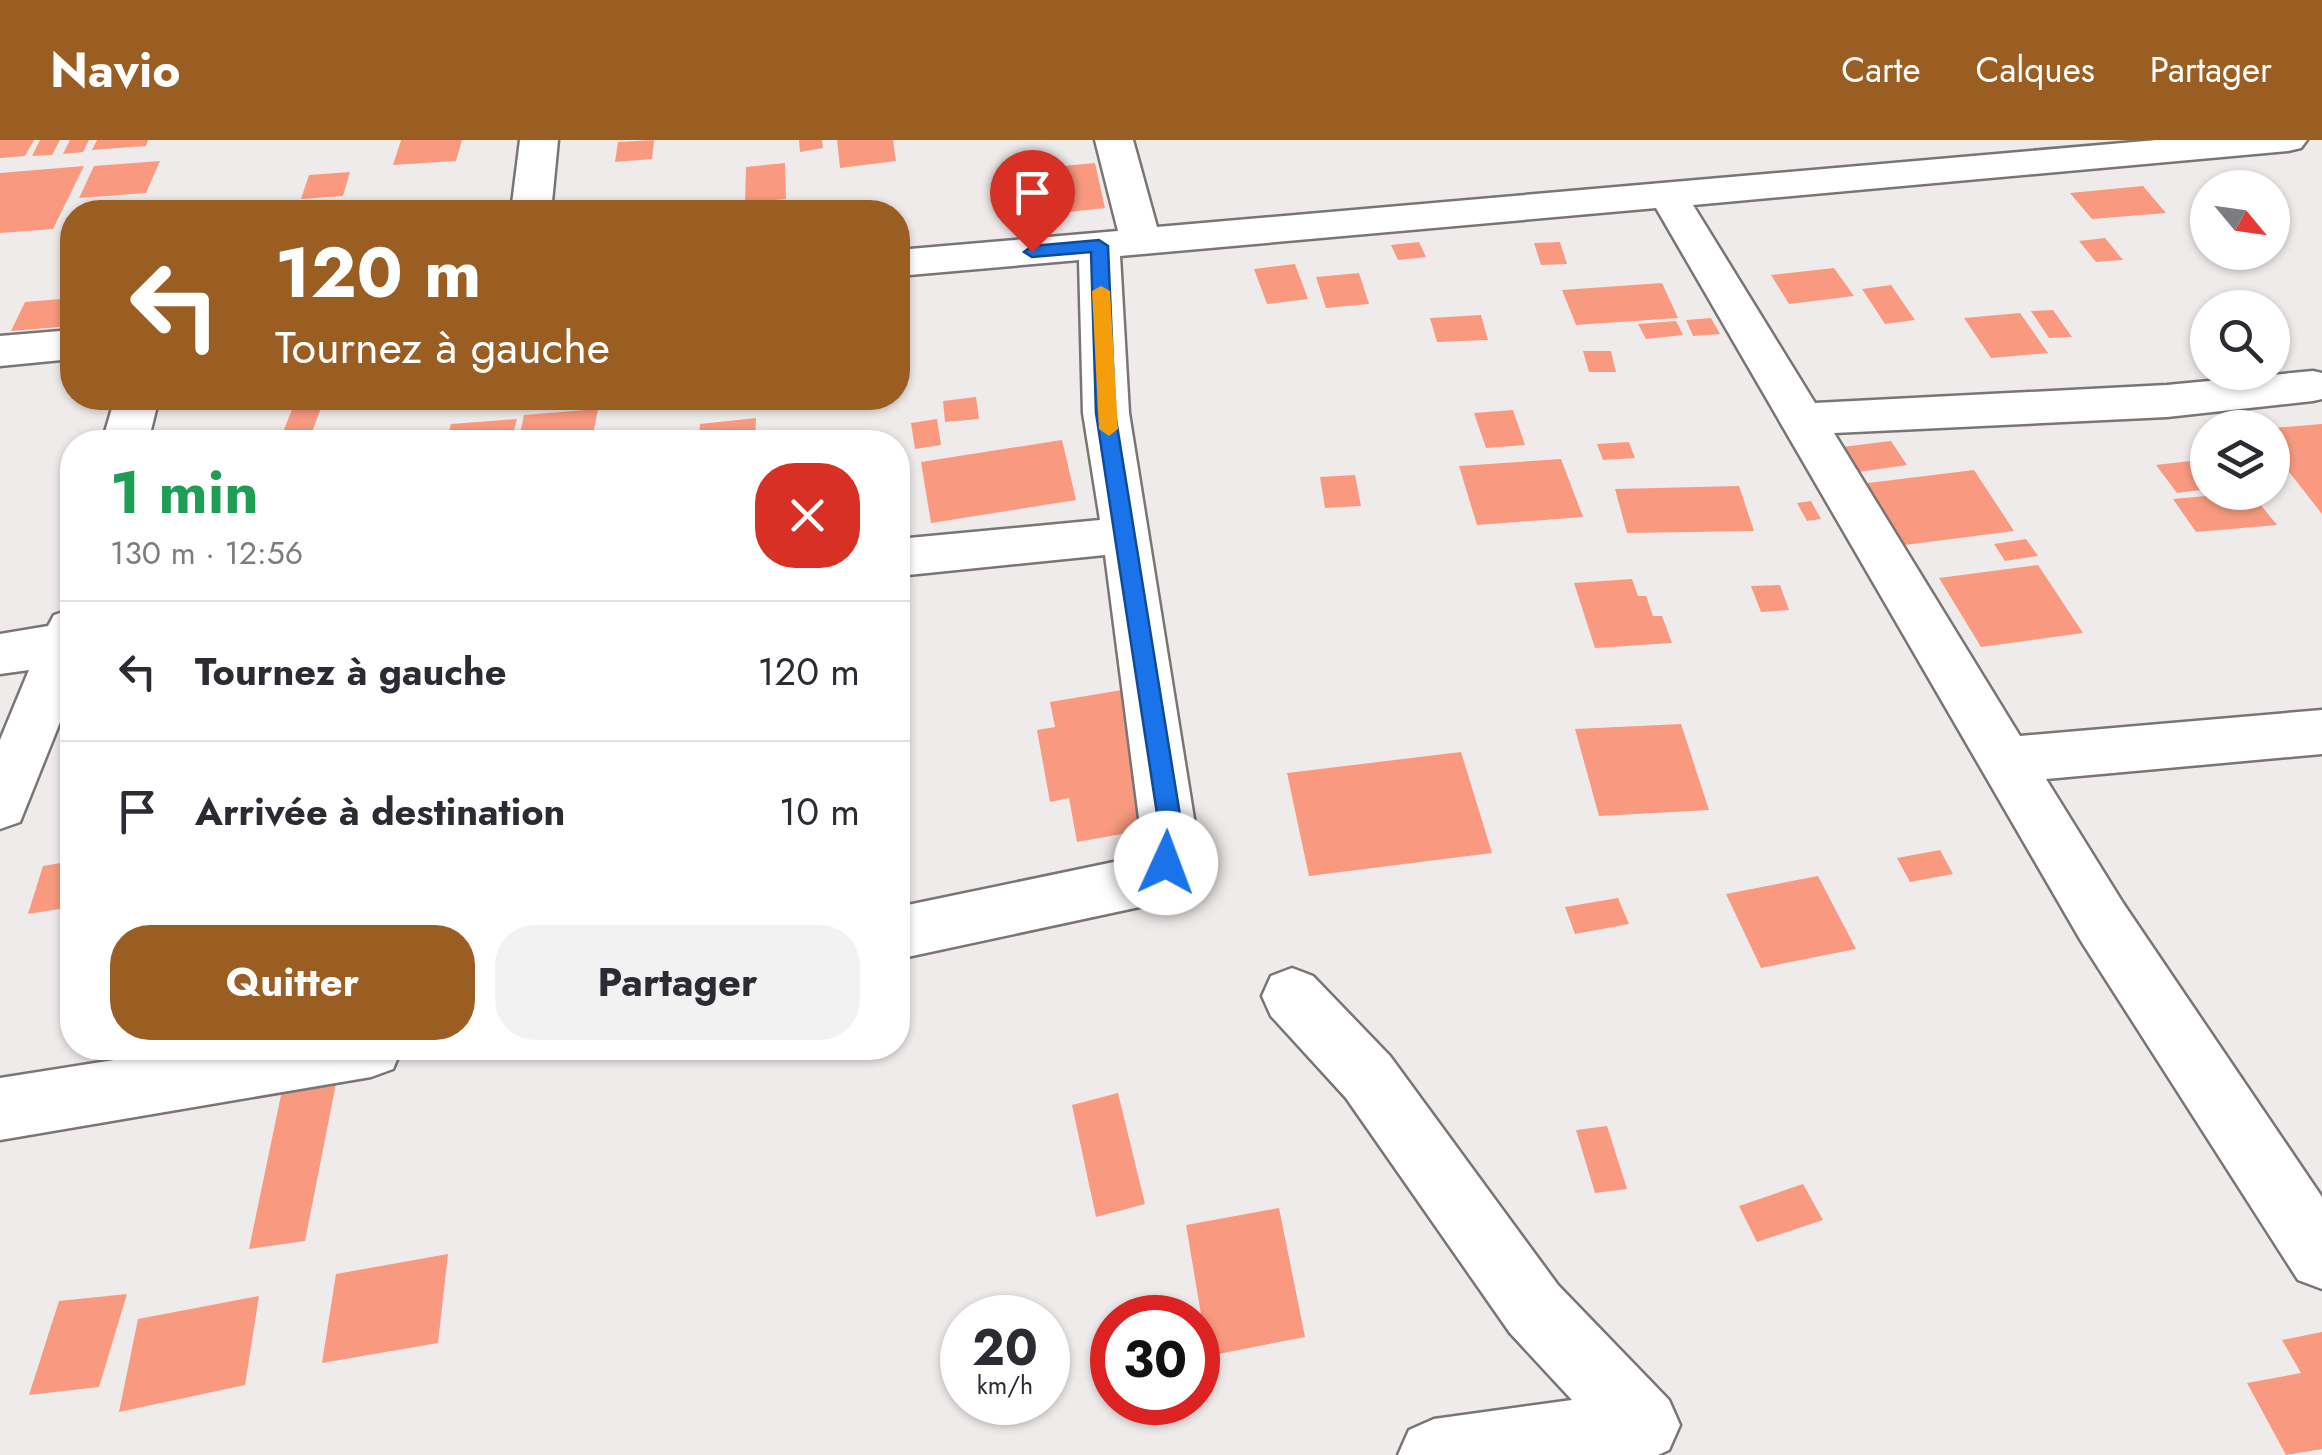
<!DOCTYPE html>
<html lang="fr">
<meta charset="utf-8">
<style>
:root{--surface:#fff;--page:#f2f2f3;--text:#2b2b33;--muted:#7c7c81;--line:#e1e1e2;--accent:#9b5e22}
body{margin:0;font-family:Jost,sans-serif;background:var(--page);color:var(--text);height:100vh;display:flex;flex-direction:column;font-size:38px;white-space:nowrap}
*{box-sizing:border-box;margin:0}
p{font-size:32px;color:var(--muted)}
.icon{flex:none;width:55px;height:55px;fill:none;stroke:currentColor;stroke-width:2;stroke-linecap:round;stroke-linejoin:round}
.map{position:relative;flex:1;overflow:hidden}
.drawer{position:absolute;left:60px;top:290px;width:850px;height:630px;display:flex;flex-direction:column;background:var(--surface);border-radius:40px;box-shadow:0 2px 8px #0004}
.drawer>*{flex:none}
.banner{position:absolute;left:60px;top:60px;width:850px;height:210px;border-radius:40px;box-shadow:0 2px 8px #0004;background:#9b5e22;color:#fff;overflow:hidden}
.needle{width:65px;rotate:119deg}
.controls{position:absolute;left:2190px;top:30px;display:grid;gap:20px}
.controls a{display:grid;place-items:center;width:100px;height:100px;border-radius:50%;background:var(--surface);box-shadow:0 2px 8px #0004;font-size:50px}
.speed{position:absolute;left:940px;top:1155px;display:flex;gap:20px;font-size:50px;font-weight:700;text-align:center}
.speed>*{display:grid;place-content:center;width:130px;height:130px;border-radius:50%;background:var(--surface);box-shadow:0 2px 8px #0004;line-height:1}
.speed small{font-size:25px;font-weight:400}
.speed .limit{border:15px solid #d22;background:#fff;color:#111}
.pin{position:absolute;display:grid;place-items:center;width:85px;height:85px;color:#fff;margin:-102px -42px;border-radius:50% 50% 50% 0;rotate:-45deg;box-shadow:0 0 10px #0007}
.pin .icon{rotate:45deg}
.me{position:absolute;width:110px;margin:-55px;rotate:2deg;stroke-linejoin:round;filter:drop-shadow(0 0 8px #0008)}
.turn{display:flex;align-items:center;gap:35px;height:210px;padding:0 50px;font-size:45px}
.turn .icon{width:130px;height:130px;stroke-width:2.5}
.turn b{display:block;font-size:70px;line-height:85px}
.round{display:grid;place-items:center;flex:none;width:105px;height:105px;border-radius:40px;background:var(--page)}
.summary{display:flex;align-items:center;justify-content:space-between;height:170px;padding:0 50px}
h1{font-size:60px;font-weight:700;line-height:75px;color:#1e9e55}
.primary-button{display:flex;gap:20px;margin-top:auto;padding:20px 50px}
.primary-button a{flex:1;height:115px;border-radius:40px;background:var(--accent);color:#fff;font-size:40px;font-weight:700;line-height:115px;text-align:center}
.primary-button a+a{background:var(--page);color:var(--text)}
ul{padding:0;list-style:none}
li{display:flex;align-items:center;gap:30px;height:140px;padding:0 50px;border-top:2px solid var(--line)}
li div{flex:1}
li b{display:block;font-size:38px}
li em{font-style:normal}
header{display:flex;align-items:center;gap:60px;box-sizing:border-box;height:140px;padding:0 50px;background:var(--accent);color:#fff}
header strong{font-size:48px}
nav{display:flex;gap:55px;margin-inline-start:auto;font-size:35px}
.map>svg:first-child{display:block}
.building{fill:#f99a80}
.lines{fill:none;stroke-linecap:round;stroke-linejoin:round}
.minor-casing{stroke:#797574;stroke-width:5}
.minor{fill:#fff;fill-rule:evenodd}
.route{fill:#1a73e8;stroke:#114b97;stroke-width:2.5}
.slow{fill:#f59e0b}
</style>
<header>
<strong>Navio</strong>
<nav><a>Carte</a><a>Calques</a><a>Partager</a></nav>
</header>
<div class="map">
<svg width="2322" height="1315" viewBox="0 0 2322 1315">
<rect width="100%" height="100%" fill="#efebea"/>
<g class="building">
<path d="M0,0H34L25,16L0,18Z"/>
<path d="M40,0H60L52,15L32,16Z"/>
<path d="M70,0H89L83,12L63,14Z"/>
<path d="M97,0H148L146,6L92,10Z"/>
<path d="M401,0H462L456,21L393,25Z"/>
<path d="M654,0L652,19L615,22L618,2Z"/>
<path d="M799,0H822L823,8L800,12Z"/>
<path d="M837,0H893L896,21L840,28Z"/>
<path d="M1039,16L1041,26L1010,30L1007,20Z"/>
<path d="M160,21L146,53L79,58L94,26Z"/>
<path d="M785,23L786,59L745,63L746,27Z"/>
<path d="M1095,23L1105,68L1050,74L1041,28Z"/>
<path d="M84,26L53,89L0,93V33Z"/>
<path d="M350,32L343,56L301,59L309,35Z"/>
<path d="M2143,46L2166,73L2092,79L2070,53Z"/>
<path d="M410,60L406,72H379L382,63Z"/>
<path d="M2105,98L2123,120L2096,122L2079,101Z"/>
<path d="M1419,102L1426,117L1398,120L1391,105Z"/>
<path d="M1560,102L1567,124L1541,125L1534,103Z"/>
<path d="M1295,124L1308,159L1267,164L1254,129Z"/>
<path d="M1834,128L1854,156L1789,164L1771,135Z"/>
<path d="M1359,133L1369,164L1326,168L1316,137Z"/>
<path d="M1662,143L1678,178L1576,185L1562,150Z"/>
<path d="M1891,145L1915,180L1885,184L1862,149Z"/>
<path d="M72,158V186L11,191L25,162Z"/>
<path d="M2053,170L2072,197L2049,198L2031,171Z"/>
<path d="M2020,173L2048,213L1991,218L1964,178Z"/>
<path d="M1481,175L1488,200L1437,202L1430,178Z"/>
<path d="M1711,178L1720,194L1693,196L1686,180Z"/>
<path d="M1676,181L1683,195L1646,199L1638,184Z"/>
<path d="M1583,211H1611L1616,232H1589Z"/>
<path d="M976,257L979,279L945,282L943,261Z"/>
<path d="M581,258H628V260L580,265Z"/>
<path d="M322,265L311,295L281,297L293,267Z"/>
<path d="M598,269L592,300L518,302L524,275Z"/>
<path d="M1513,270L1525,305L1486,308L1474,273Z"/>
<path d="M756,278L755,302H699L700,284Z"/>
<path d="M517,279L511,302H446L451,284Z"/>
<path d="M937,279L941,305L915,309L911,283Z"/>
<path d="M2244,279L2250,288H2215L2210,282Z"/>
<path d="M2322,284V374L2272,310V288Z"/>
<path d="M1062,300L1076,360L931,383L921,322Z"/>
<path d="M1891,301L1907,325L1858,332L1842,307Z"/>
<path d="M1629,302L1635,318L1603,320L1597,304Z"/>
<path d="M1561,319L1583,377L1477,385L1459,326Z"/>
<path d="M2208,319V349L2177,353L2156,325Z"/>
<path d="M1974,330L2014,391L1897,406L1860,344Z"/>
<path d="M1355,335L1361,366L1325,368L1320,337Z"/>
<path d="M1739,346L1754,391L1627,393L1615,349Z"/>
<path d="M2250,352L2277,385L2196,392L2173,359Z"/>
<path d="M1811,361L1821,379L1807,381L1797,363Z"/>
<path d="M2026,399L2038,416L2005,421L1994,404Z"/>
<path d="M2038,425L2083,493L1981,507L1939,438Z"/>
<path d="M1632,439L1638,456H1646L1653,476H1662L1672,503L1595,508L1574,443Z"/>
<path d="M1780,445L1789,470L1761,472L1751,446Z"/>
<path d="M1128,549L1161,687L1077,702L1069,658L1050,662L1037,590L1055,587L1050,562Z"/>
<path d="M1681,584L1709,670L1599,676L1575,589Z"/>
<path d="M1461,612L1492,713L1309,736L1287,633Z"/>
<path d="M1940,710L1953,734L1910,742L1897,718Z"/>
<path d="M72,721V767L28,774L43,726Z"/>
<path d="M1818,736L1856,809L1761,828L1726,754Z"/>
<path d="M1618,758L1629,784L1575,794L1565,767Z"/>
<path d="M340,923L305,1101L249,1109L286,931Z"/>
<path d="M1118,953L1145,1064L1096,1077L1072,965Z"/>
<path d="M1607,986L1627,1049L1595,1053L1576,990Z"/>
<path d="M1803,1044L1823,1080L1757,1102L1739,1066Z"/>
<path d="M1279,1068L1305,1197L1208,1216L1186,1085Z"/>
<path d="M448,1114L438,1203L322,1223L336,1134Z"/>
<path d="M127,1154L99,1247L29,1255L59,1161Z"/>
<path d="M259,1156L245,1245L119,1272L138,1179Z"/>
<path d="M2322,1192V1309L2286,1315L2247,1243L2301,1233L2282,1200Z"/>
</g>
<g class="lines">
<defs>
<g id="minor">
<path d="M520,0H558L551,72H511Z"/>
<path d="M1095,0H1133L1157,87L2157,0H2307L2301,8L2288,11L1693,65L1815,263L2167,245L2313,231L2322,233V259L2313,261L2167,277L1834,293L2020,596L2322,570V614L2046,639L2123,763L2322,1057V1149L2298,1140L2081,801L1656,68L1120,116L1129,273L1199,710C1189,738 1178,755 1149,765L898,819V767L1133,718L1143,709L1105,415L898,436V399L1100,380L1083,273L1079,120L898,136V110L1118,91Z"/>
<path d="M72,190V219L0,226V196Z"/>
<path d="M115,258H159L148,302H102Z"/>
<path d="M72,469V552L20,682L0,689V600L29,530L0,534V494L48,486L54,475Z"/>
<path d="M1292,828L1313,836L1390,916L1558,1145L1669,1260L1680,1285L1669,1310L1658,1315H1398L1409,1290L1434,1279L1572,1260L1510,1193L1346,958L1271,876L1262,856L1271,836Z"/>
<path d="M190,908H402L393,929L371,937L0,1000V938Z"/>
</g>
</defs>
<use href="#minor" class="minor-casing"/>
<use href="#minor" class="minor"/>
</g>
<path class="route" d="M1099,100L1108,106L1115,273L1184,700L1175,730L1166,733L1158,730L1155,723L1161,700L1096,273L1091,112L1032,117L1024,112L1032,106Z"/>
<path class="slow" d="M1101,146L1110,151L1118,289L1109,296L1099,289L1092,151Z"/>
</svg>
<div class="controls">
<a><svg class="needle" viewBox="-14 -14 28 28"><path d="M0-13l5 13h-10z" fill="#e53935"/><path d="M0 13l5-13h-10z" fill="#7c7c81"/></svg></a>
<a><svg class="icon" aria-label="search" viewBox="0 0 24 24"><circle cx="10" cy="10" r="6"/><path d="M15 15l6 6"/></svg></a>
<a><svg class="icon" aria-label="layers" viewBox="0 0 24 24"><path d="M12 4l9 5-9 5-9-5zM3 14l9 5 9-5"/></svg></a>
</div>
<div class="speed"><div>20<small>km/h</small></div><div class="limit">30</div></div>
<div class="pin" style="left:1032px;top:112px;background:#d93025"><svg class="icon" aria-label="arrive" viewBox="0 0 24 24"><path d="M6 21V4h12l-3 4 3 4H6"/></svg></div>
<svg class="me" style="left:1166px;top:723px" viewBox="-20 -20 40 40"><circle r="19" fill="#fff"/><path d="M0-13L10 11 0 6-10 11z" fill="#1a73e8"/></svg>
<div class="banner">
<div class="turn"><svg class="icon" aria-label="left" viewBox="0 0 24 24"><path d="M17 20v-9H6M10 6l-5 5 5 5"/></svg><div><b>120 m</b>Tournez à gauche</div></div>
</div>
<section class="drawer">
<div class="summary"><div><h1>1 min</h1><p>130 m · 12:56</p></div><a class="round" style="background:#d93025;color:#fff"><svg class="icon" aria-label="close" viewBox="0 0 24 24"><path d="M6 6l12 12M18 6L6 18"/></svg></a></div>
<ul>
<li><svg class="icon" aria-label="left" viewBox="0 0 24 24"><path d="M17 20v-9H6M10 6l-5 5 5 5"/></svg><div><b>Tournez à gauche</b></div><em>120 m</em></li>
<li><svg class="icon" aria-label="arrive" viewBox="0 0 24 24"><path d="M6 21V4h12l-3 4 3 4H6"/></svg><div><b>Arrivée à destination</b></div><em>10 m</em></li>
</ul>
<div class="primary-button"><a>Quitter</a><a>Partager</a></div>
</section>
</div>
